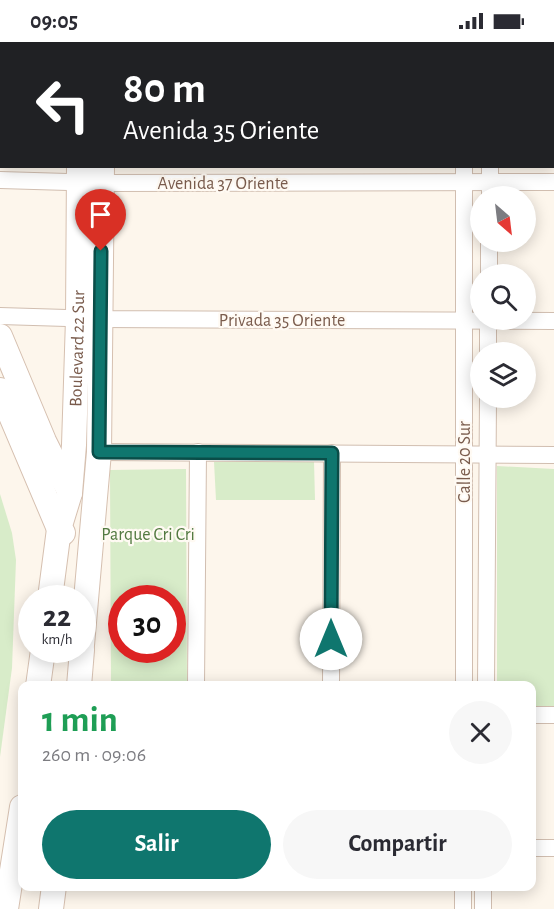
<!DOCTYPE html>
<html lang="es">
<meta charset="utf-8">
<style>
:root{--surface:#fff;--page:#f7f7f7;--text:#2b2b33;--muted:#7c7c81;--accent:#0f766e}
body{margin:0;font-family:"Alegreya Sans",sans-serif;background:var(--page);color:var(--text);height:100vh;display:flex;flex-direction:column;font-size:22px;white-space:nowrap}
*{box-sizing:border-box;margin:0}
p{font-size:20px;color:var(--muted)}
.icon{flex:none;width:33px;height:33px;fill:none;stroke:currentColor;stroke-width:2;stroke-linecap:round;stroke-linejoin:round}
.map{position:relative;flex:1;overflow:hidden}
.sheet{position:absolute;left:18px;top:639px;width:518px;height:210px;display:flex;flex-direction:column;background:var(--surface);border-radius:12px;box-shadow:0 3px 15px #0003}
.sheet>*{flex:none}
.top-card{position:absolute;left:0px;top:0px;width:555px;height:126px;box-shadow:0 3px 15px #0003;background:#202124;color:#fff;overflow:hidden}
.needle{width:39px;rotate:152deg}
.tools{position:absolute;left:470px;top:144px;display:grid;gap:12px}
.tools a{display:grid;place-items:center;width:66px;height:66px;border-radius:50%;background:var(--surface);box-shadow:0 3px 15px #0003;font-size:30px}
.speed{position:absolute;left:18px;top:543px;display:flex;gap:12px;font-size:30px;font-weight:700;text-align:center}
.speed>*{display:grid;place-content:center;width:78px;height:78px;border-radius:50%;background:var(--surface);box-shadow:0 3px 15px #0003;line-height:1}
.speed small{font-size:15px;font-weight:400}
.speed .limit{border:9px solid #d22;background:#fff;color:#111}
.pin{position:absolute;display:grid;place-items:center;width:51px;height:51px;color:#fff;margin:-62px -26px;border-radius:50% 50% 50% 0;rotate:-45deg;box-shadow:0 0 6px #0007}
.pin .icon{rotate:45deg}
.me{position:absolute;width:66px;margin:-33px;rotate:0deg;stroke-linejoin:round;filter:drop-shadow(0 0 4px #0008)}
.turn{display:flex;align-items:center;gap:21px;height:126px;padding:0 24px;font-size:27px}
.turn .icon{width:78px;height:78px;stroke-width:2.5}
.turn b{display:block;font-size:42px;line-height:51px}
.round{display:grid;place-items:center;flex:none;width:63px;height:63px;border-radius:32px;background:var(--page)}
.headline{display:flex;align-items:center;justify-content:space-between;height:102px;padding:0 24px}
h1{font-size:36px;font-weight:700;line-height:45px;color:#1e9e55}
.primary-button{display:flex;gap:12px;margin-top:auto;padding:12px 24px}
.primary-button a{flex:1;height:69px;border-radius:36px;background:var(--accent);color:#fff;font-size:24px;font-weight:700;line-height:69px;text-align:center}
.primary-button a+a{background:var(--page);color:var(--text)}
.status{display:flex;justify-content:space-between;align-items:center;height:42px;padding:0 30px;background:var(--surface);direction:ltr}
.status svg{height:16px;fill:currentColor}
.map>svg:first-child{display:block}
.green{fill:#d8ecc9;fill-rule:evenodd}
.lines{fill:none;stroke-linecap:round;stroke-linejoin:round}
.street-casing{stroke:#d1beb0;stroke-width:18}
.secondary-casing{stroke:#d6c0b0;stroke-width:26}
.street{stroke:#fff;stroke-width:16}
.secondary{stroke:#fff;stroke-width:24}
.route-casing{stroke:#0a4d48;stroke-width:15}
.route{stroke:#0f766e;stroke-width:10}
.labels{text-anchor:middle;stroke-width:4.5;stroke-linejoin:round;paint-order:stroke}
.street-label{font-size:18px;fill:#7a5c4d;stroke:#fffaf3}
.park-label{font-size:18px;fill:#537a41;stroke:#fffaf3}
</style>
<div class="status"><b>09:05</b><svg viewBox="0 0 49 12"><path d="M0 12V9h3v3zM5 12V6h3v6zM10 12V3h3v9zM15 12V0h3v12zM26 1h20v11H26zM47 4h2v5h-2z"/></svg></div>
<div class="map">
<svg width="554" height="867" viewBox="0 0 554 867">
<rect width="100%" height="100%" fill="#fdf6ec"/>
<g class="green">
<path d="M314,419L315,458H216L214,420Z"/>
<path d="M497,424L554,427V664H531V644L497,643Z"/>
<path d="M186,427L187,643H111L110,428ZM172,556V608H122V556Z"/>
<path d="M0,452L12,491L16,518L12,626L0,715Z"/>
</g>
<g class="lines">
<defs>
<g id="street">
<path d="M464,2V0"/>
<path d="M490,2V0"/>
<path d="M0,5H2"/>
<path d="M464,124V644"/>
<path d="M0,138L102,141L554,140"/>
<path d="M490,154V124"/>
<path d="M489,232V200"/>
<path d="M0,274L100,277L554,279"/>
<path d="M488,310V278"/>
<path d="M99,410L554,413"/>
<path d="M196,644L198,410"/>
<path d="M331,644L332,411"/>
<path d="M486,644L488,356"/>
<path d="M531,673H554"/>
<path d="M531,806H554"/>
<path d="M463,867V844"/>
<path d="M483,867V844"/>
</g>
<g id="secondary">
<path d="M80,2V0"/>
<path d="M104,2V0"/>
<path d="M0,294L44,399L70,451"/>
<path d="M0,348L59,487L63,491"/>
<path id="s1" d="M50,556L59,487L70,451L74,403L78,277L79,124"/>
<path d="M82,603L99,410L102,124"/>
<path d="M38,644L43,608"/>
<path d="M79,644L82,608"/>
<path d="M6,867L22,765"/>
<path d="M51,867L54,844"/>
</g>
</defs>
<use href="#street" class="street-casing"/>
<use href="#secondary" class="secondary-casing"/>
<use href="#street" class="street"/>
<use href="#secondary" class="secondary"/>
</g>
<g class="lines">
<defs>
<path id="route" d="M101,209L99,410L332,411L331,597"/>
</defs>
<use href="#route" class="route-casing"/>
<use href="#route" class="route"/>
</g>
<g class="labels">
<g class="street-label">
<text x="223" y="147">Avenida 37 Oriente</text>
<text x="282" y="284">Privada 35 Oriente</text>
<text dy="6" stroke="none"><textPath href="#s1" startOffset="252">Boulevard 22 Sur</textPath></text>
<text transform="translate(464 420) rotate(-90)" y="6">Calle 20 Sur</text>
</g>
<g class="park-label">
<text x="148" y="498">Parque Cri Cri</text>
</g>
</g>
</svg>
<div class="tools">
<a><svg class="needle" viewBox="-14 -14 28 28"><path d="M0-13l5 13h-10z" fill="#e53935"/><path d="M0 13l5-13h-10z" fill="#7c7c81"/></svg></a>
<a><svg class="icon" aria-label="search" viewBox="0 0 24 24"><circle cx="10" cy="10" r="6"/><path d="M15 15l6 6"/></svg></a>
<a><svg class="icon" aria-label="layers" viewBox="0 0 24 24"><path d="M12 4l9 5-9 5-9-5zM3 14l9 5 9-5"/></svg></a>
</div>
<div class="speed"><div>22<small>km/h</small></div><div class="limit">30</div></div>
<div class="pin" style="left:101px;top:209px;background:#d93025"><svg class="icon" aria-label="arrive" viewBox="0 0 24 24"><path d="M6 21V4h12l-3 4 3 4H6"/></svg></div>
<svg class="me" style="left:331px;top:597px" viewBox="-20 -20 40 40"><circle r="19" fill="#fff"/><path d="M0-13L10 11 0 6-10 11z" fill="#0f766e"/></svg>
<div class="top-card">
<div class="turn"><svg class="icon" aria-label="left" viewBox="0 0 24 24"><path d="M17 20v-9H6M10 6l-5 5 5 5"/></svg><div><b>80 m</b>Avenida 35 Oriente</div></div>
</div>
<section class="sheet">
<div class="headline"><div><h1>1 min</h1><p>260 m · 09:06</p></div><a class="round"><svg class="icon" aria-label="close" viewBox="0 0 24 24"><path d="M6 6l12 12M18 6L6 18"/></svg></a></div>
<div class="primary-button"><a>Salir</a><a>Compartir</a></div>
</section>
</div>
